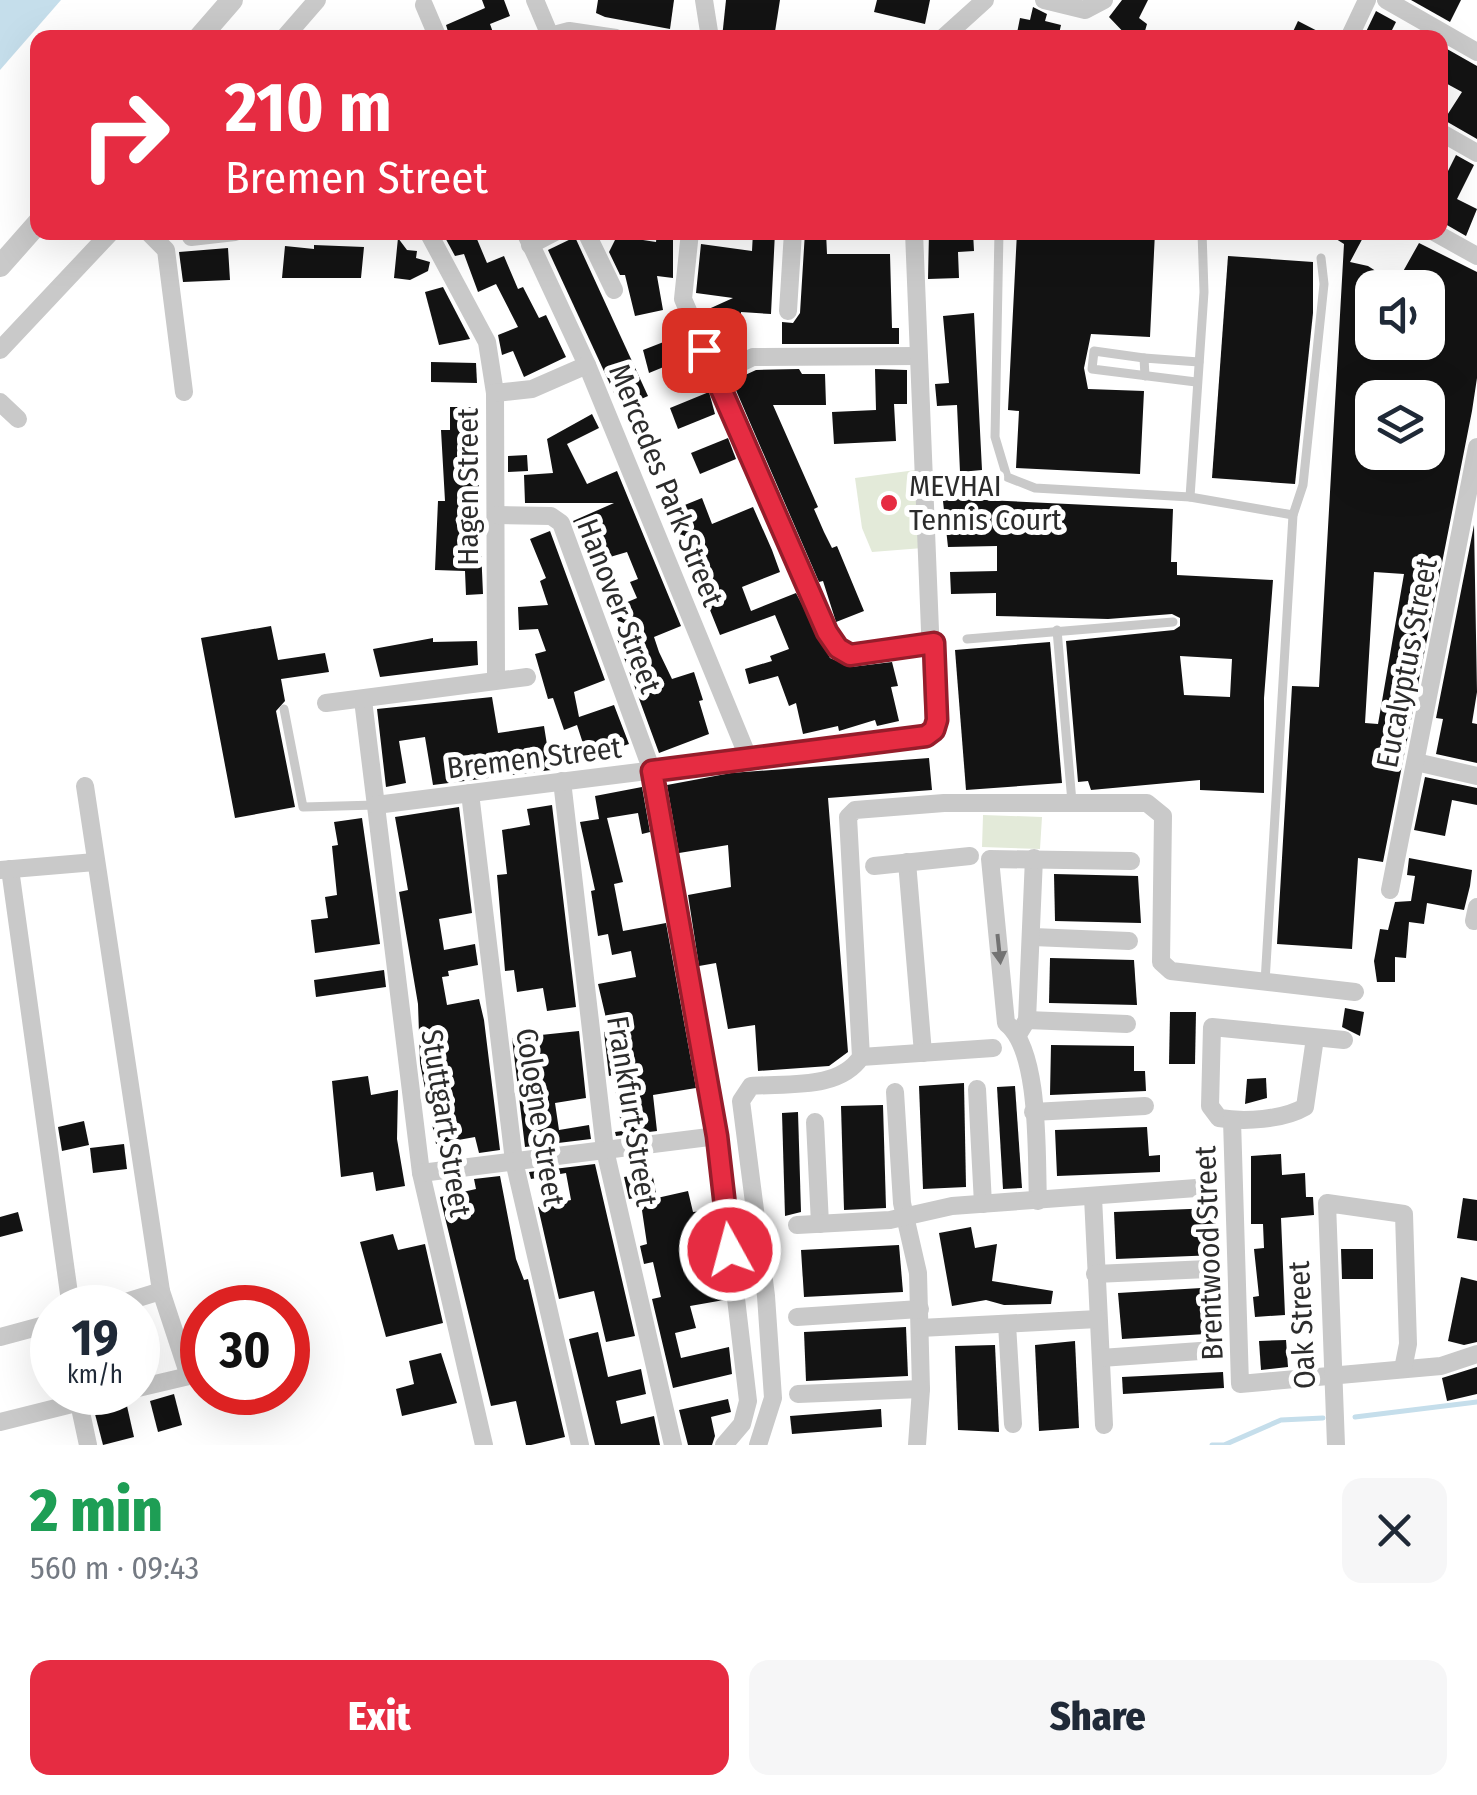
<!DOCTYPE html>
<meta charset="utf-8">
<style>
:root{--surface:#fff;--page:#f6f6f7;--text:#1f2937;--muted:#747a83;--accent:#e62c42}
body{margin:0;font-family:"Fira Sans Condensed",sans-serif;background:var(--page);color:var(--text);height:100vh;display:flex;flex-direction:column;font-size:38px;white-space:nowrap}
*{box-sizing:border-box;margin:0}
p{font-size:32px;color:var(--muted)}
.icon{flex:none;width:55px;height:55px;fill:none;stroke:currentColor;stroke-width:2;stroke-linecap:round;stroke-linejoin:round}
.map{position:relative;height:1445px;overflow:hidden}
.drawer{display:flex;flex-direction:column;background:var(--surface);flex:1}
.drawer>*{flex:none}
.hud{position:absolute;left:30px;top:30px;width:1418px;height:210px;border-radius:20px;box-shadow:0 10px 40px #0002;background:#e62c42;color:#fff;overflow:hidden}
.tools{position:absolute;left:1355px;top:270px;display:grid;gap:20px}
.tools a{display:grid;place-items:center;width:90px;height:90px;border-radius:20px;background:var(--surface);box-shadow:0 10px 40px #0002;font-size:50px}
.speed{position:absolute;left:30px;top:1285px;display:flex;gap:20px;font-size:50px;font-weight:700;text-align:center}
.speed>*{display:grid;place-content:center;width:130px;height:130px;border-radius:50%;background:var(--surface);box-shadow:0 10px 40px #0002;line-height:1}
.speed small{font-size:25px;font-weight:400}
.speed .limit{border:15px solid #d22;background:#fff;color:#111}
.pin{position:absolute;display:grid;place-items:center;width:85px;height:85px;color:#fff;margin:-42px;border-radius:20px;box-shadow:0 5px 15px #0006}
.me{position:absolute;width:110px;margin:-55px;rotate:353deg;stroke-linejoin:round;filter:drop-shadow(0 0 8px #0008)}
.turn{display:flex;align-items:center;gap:35px;height:210px;padding:0 30px;font-size:45px}
.turn .icon{width:130px;height:130px;stroke-width:2.5}
.turn b{display:block;font-size:70px;line-height:85px}
.round{display:grid;place-items:center;flex:none;width:105px;height:105px;border-radius:20px;background:var(--page)}
.headline{display:flex;align-items:center;justify-content:space-between;height:170px;padding:0 30px}
h1{font-size:60px;font-weight:800;line-height:75px;color:#1e9e55}
.primary-button{display:flex;gap:20px;margin-top:auto;padding:20px 30px}
.primary-button a{flex:1;height:115px;border-radius:20px;background:var(--accent);color:#fff;font-size:40px;font-weight:800;line-height:115px;text-align:center}
.primary-button a+a{background:var(--page);color:var(--text)}
.map>svg:first-child{display:block}
.green{fill:#e3ead9}
.water{fill:#c5deeb}
.lines{fill:none;stroke-linecap:round;stroke-linejoin:round}
.stream{stroke:#c5deeb;stroke-width:5}
.building{fill:#131313;fill-rule:evenodd}
.service{stroke:#c9c9c9;stroke-width:9}
.minor{stroke:#c9c9c9;stroke-width:18}
.tertiary{stroke:#c9c9c9;stroke-width:22}
.oneway{fill:#737373}
.route-casing{stroke:#961d2b;stroke-width:25}
.route{stroke:#e62c42;stroke-width:18}
.poi-dot{fill:#e62c42;stroke:#fff;stroke-width:4}
.labels{text-anchor:middle;stroke-width:10;stroke-linejoin:round;paint-order:stroke}
.street-label{font-size:30px;fill:#2c2c2c;stroke:#fff}
.poi-label{font-size:30px;fill:#2c2c2c;stroke:#fff;text-anchor:start}
</style>
<div class="map">
<svg width="1477" height="1445" viewBox="0 0 1477 1445">
<rect width="100%" height="100%" fill="#fff"/>
<g class="green">
<path d="M916,470L923,548L872,552L862,528L855,478Z"/>
<path d="M983,815L1042,817L1040,849L982,847Z"/>
</g>
<path class="water" d="M0,0H61L0,70Z"/>
<g class="lines">
<g class="stream">
<path d="M1355,1417L1477,1402"/>
<path d="M1212,1445H1224L1281,1420L1323,1418"/>
</g>
</g>
<g class="building">
<path d="M482,0H504L510,16L490,24L495,38H450L446,25L485,8Z"/>
<path d="M598,0H674L670,29L605,17L596,13Z"/>
<path d="M726,0H780L774,38H722Z"/>
<path d="M877,0H930L925,24L874,12Z"/>
<path d="M1122,0H1148L1139,18L1147,24L1143,38H1129L1109,17Z"/>
<path d="M1411,0H1461L1450,22Z"/>
<path d="M1033,7L1047,14L1045,21L1061,25L1058,38H1016L1020,18L1030,20Z"/>
<path d="M1376,11L1396,22L1388,38H1363Z"/>
<path d="M1298,21L1331,38H1290Z"/>
<path d="M1440,45L1477,66V139L1444,120L1462,92L1440,80Z"/>
<path d="M1456,155L1474,165L1457,199L1477,209L1466,236L1440,221V187Z"/>
<path d="M442,232H474L487,263L504,256L518,289L523,287L539,318L546,315L566,357L524,377L513,351L502,355L498,335L518,327L496,284L478,292L464,254L455,256Z"/>
<path d="M657,232H673V278L657,276L663,310L635,316L625,275H620L609,252L617,236L656,242Z"/>
<path d="M753,232H775L771,314L741,312V318L711,332L702,312L733,298L696,293L701,244L752,251Z"/>
<path d="M805,232H826L827,254H890L892,328H899V344H782V322L793,323L800,313Z"/>
<path d="M929,232H973L974,251L958,252L959,278L928,279Z"/>
<path d="M1017,232H1155L1150,337L1091,334L1084,368L1088,389L1144,391L1140,474L1016,468L1019,411L1008,410Z"/>
<path d="M1325,232H1366L1350,262L1368,266L1396,284L1419,243L1477,272V378L1472,411L1383,862L1358,858L1352,949L1277,944L1292,686L1319,687L1344,244ZM1372,288H1428L1442,299L1434,342H1372ZM1372,398H1428V429L1441,431L1437,452H1372ZM1374,572L1404,574L1378,724L1365,723Z"/>
<path d="M575,237L648,396L621,408L548,250Z"/>
<path d="M398,238L407,250L417,251L416,258L430,262L428,271L410,280L394,278Z"/>
<path d="M314,245L364,247L361,278H282L285,246L314,249Z"/>
<path d="M228,248L230,280L183,282L179,252Z"/>
<path d="M1228,256L1313,262V313L1295,484L1212,478Z"/>
<path d="M443,287L470,339L439,345L425,292Z"/>
<path d="M974,313L982,470L960,472L957,405L937,406L935,384L949,383L943,316Z"/>
<path d="M679,336L688,357L649,373L643,350Z"/>
<path d="M431,362L476,363L477,383L431,382Z"/>
<path d="M799,369L802,374H825L826,405H773L818,507L814,509L824,532L832,548L837,546L864,611L836,622L823,581L819,582L732,381L756,370Z"/>
<path d="M875,369L907,370V404H894L896,441L834,444L832,412L876,410Z"/>
<path d="M709,392L715,414L678,429L670,408Z"/>
<path d="M450,407H477L478,429H468V458H478L479,487H466L465,548H481L483,594L466,595L465,571L435,570L438,501H445L441,430H450Z"/>
<path d="M592,414L599,428L567,444L587,484L617,471L681,626L654,637L659,652L672,679L694,672L703,700L699,701L709,734L659,753L616,636L623,633L613,608L637,598L630,582L638,579L627,552L593,562L573,521L614,503H525L524,475L553,473L547,439Z"/>
<path d="M728,438L736,459L700,474L691,453Z"/>
<path d="M527,455L528,471L508,472V456Z"/>
<path d="M958,474L964,499L1173,509L1171,562H1177V575L1273,580L1264,698V793L1200,790V780L1091,790L1088,781L1078,782L1066,641L1174,630L1180,626V618L1172,614L1108,619L996,616V593L951,594L950,572L997,571V546L948,547L943,501L949,500L944,478ZM1180,656L1232,659L1230,697L1184,695Z"/>
<path d="M702,498L712,524L753,507L772,550L780,572L742,587L751,611L796,593L830,658L851,667L892,662L898,686L891,687L899,721L877,726L875,720L839,731L838,726L803,734L796,703L789,706L778,676L749,684L745,669L772,661L770,656L789,649L775,615L720,635L679,533L674,535L665,513Z"/>
<path d="M1474,525L1477,692L1472,723L1477,724V763L1436,754L1443,719L1436,718Z"/>
<path d="M550,531L605,680L574,692L579,717L614,705L629,744L604,752L606,760L590,765L577,725L564,730L553,698L548,699L535,654L546,651L538,629L519,630L518,607L548,605L540,581L546,578L530,539Z"/>
<path d="M271,626L278,660L325,653L329,672L281,679L285,701L276,711L295,807L235,818L201,638Z"/>
<path d="M433,638V642L477,641L478,665L380,677L373,649Z"/>
<path d="M1050,642L1062,783L966,790L955,650Z"/>
<path d="M492,697L498,733L544,726L551,770L433,785L425,737L399,741L406,783L386,787L377,709Z"/>
<path d="M929,758L932,790L828,798L848,1052L829,1066L758,1071L755,1025L728,1029L716,963L699,966L688,895L731,887L728,845L679,853L667,785L731,773Z"/>
<path d="M1425,777L1477,788V805L1452,800L1445,836L1414,830Z"/>
<path d="M642,787L650,832L642,834L638,813L607,818L623,882L614,884L623,931L666,923L696,1088L653,1095L657,1131L616,1136L615,1132L622,1131L613,1075L609,1076L604,1032L609,1031L598,984L636,977L631,951L612,955L608,934L598,936L591,891L595,890L580,822L599,819L595,796Z"/>
<path d="M552,805L576,1007L547,1011L543,988L517,992L514,970L505,971L497,875L507,874L502,830L530,825L527,809Z"/>
<path d="M459,807L472,913L439,919L444,950L475,944L478,965L448,971L449,976L442,977L447,1005L479,999L484,1020L500,1150L479,1153L475,1137L436,1144L420,1063L418,1004L399,892L408,890L395,817Z"/>
<path d="M362,818L380,944L315,953L311,920L328,918L325,897L337,895L332,846L338,845L334,822Z"/>
<path d="M1409,858L1472,870L1470,886L1464,910L1427,903L1424,924L1409,922L1406,958L1395,957V982H1377L1374,961L1380,929L1388,930L1395,902L1411,901L1415,876L1407,875Z"/>
<path d="M1054,874L1138,876L1141,923L1055,921Z"/>
<path d="M1050,958L1134,960L1137,1005L1049,1003Z"/>
<path d="M384,970L386,987L316,997L314,980Z"/>
<path d="M1345,1008L1364,1012L1360,1036L1342,1027Z"/>
<path d="M1170,1012H1196L1195,1064H1169Z"/>
<path d="M579,1031L586,1098L555,1103L559,1130L589,1125L591,1139L525,1147L512,1038Z"/>
<path d="M1051,1045L1134,1046V1071H1145L1146,1091L1050,1095Z"/>
<path d="M368,1076L371,1095L398,1090L397,1139L405,1186L376,1191L373,1172L341,1177L332,1081Z"/>
<path d="M1266,1078L1267,1098L1245,1104L1247,1079Z"/>
<path d="M964,1083L966,1187L923,1189L919,1086Z"/>
<path d="M1015,1086L1022,1188L1003,1189L997,1087Z"/>
<path d="M883,1105L886,1208L844,1210L841,1106Z"/>
<path d="M798,1112L801,1212L785,1216L782,1113Z"/>
<path d="M84,1121L89,1145L62,1151L58,1127Z"/>
<path d="M1147,1127L1149,1156L1160,1155V1172L1057,1176L1055,1130Z"/>
<path d="M124,1144L127,1169L93,1173L90,1148Z"/>
<path d="M1281,1154L1282,1175L1305,1173L1306,1197H1313L1314,1215L1281,1218L1285,1315L1255,1317L1253,1297L1259,1296L1254,1249L1264,1248L1263,1224H1251V1156Z"/>
<path d="M595,1164L635,1336L606,1342L594,1291L559,1299L538,1207L571,1200L566,1173L531,1179L529,1172Z"/>
<path d="M652,1172L657,1198L688,1191L693,1212L712,1210L724,1300L690,1306L696,1328L675,1333L681,1358L729,1347L732,1374L673,1388L652,1299L661,1297L653,1262L644,1264L640,1246L647,1244L640,1197L629,1199L624,1177Z"/>
<path d="M500,1176L516,1259L524,1280L528,1279L565,1437L531,1445H526L516,1401L491,1406L440,1197L476,1189L474,1179Z"/>
<path d="M1463,1198L1477,1200V1241L1457,1238Z"/>
<path d="M1215,1208L1217,1255L1116,1259L1114,1212Z"/>
<path d="M18,1212L23,1231L0,1237V1217Z"/>
<path d="M971,1227L975,1248L997,1244L992,1281L1053,1291L1051,1304L1004,1305L986,1300L952,1306L939,1233Z"/>
<path d="M393,1234L398,1250L425,1244L443,1323L386,1337L360,1242Z"/>
<path d="M899,1245L903,1292L804,1297L801,1250Z"/>
<path d="M1341,1249H1373V1279H1342Z"/>
<path d="M1461,1277L1477,1281V1342L1464,1345L1448,1341Z"/>
<path d="M1218,1287L1223,1333L1122,1339L1118,1293Z"/>
<path d="M906,1327L908,1376L806,1381L804,1332Z"/>
<path d="M598,1332L608,1377L641,1369L646,1394L616,1401L621,1424L654,1416L660,1445H595L569,1339Z"/>
<path d="M1286,1340L1288,1367L1261,1370L1259,1341Z"/>
<path d="M1075,1341L1079,1428L1039,1431L1035,1345Z"/>
<path d="M995,1345L999,1432L958,1430L955,1346Z"/>
<path d="M441,1353L457,1403L402,1416L396,1389L414,1384L409,1361Z"/>
<path d="M1477,1367V1394L1447,1401L1442,1378Z"/>
<path d="M1223,1372L1224,1388L1123,1394L1122,1377Z"/>
<path d="M174,1394L182,1425L158,1432L150,1401Z"/>
<path d="M728,1399L731,1412L711,1417L715,1436L712,1445H688L679,1410Z"/>
<path d="M127,1406L134,1437L103,1445L95,1414Z"/>
<path d="M881,1409L882,1427L792,1434L790,1416Z"/>
</g>
<g class="lines">
<g class="service">
<path d="M999,232L995,437L1007,477L1035,488L1190,497L1293,515"/>
<path d="M1144,358L1094,351L1092,369L1196,382"/>
<path d="M1145,376L1144,358L1199,362"/>
<path d="M1190,497L1204,292L1202,232"/>
<path d="M1057,630L1072,802"/>
<path d="M967,639L1173,622"/>
<path d="M284,709L303,807L376,805"/>
<path d="M1265,982L1293,515L1303,485L1324,284L1321,258"/>
</g>
<g class="minor">
<path d="M535,0L551,38"/>
<path d="M704,0L710,38"/>
<path d="M1044,0L1085,10L1104,0"/>
<path d="M1386,0L1477,52"/>
<path d="M424,5L438,38"/>
<path d="M550,36L569,31L616,38"/>
<path d="M284,38L317,0"/>
<path d="M943,38L985,0"/>
<path d="M1349,38L1367,0"/>
<path d="M1440,132L1477,153"/>
<path d="M148,232L166,250L184,392"/>
<path d="M428,232L487,342L495,393L496,678"/>
<path d="M525,232L587,365L750,762"/>
<path d="M586,232L614,290"/>
<path d="M690,232L683,299L827,632L837,648L850,655L934,643"/>
<path d="M1434,232L1477,256"/>
<path d="M191,237L235,232"/>
<path d="M530,245L555,232"/>
<path d="M788,311L793,232"/>
<path d="M0,350L111,232"/>
<path d="M714,376L753,357L917,356"/>
<path d="M495,393L532,389L587,365"/>
<path d="M0,402L18,419"/>
<path d="M496,515L551,516L561,523L652,771L717,1136L748,1401L742,1424L724,1445"/>
<path d="M363,700L421,1173L484,1445"/>
<path d="M326,703L527,677"/>
<path d="M1416,762L1477,776"/>
<path d="M562,781L605,1150L673,1445"/>
<path d="M85,786L161,1291L189,1376L138,1388"/>
<path d="M470,793L514,1161L580,1445"/>
<path d="M376,805L926,736L934,730L914,232"/>
<path d="M907,862L923,1053"/>
<path d="M874,866L970,856"/>
<path d="M10,869L71,1308"/>
<path d="M0,870L95,862"/>
<path d="M1390,890L1477,447"/>
<path d="M1474,921L1477,907"/>
<path d="M1033,937L1129,941"/>
<path d="M1027,1020L1127,1024"/>
<path d="M1019,1033L1027,1020L1034,858"/>
<path d="M1315,1038L1305,1107C1283,1120 1244,1122 1219,1118L1210,1106L1212,1027L1344,1040"/>
<path d="M861,1057L993,1048"/>
<path d="M977,1089L983,1204"/>
<path d="M895,1092L902,1203L918,1273L921,1389L917,1445"/>
<path d="M1033,1112L1145,1106"/>
<path d="M1232,1120L1240,1384L1441,1366L1477,1354"/>
<path d="M815,1122L820,1224"/>
<path d="M421,1173L717,1136"/>
<path d="M1093,1197L1104,1425"/>
<path d="M1038,1201C1036,1157 1041,1050 1006,1023L990,859L1131,861"/>
<path d="M797,1225L890,1220L952,1206L1210,1187"/>
<path d="M1095,1274L1208,1269"/>
<path d="M106,1308L161,1291"/>
<path d="M797,1317L920,1309"/>
<path d="M1007,1324L1013,1424"/>
<path d="M920,1328L1098,1319"/>
<path d="M0,1337L52,1323"/>
<path d="M1101,1358L1214,1350"/>
<path d="M798,1394L921,1389"/>
<path d="M79,1403L88,1445"/>
<path d="M0,1422L120,1392"/>
<path d="M758,1445L773,1398L766,1296L741,1101L751,1086C788,1083 839,1090 861,1057L848,817L855,810L944,803H1147L1163,816L1161,962L1171,971L1355,992"/>
<path d="M1336,1445L1327,1203L1404,1214L1408,1344L1403,1369"/>
</g>
<g class="tertiary">
<path d="M199,38L232,0"/>
<path d="M0,266L38,223"/>
</g>
</g>
<defs><path id="oneway-solid" d="M-6-.8H1V-3.2L6.5 0L1 3.2V.8H-6Z" transform="scale(2.5)"/></defs>
<use class="oneway" href="#oneway-solid" transform="translate(999 949) rotate(84)"/>
<g class="lines">
<defs>
<path id="route" d="M704,350L827,632L838,648L850,655L934,643L937,720L934,730L926,736L652,771L717,1136L730,1250"/>
</defs>
<use href="#route" class="route-casing"/>
<use href="#route" class="route"/>
</g>
<circle class="poi-dot" cx="889" cy="503" r="10"/>
<g class="labels">
<g class="street-label">
<text transform="translate(666 485) rotate(68)" y="10">Mercedes Park Street</text>
<text transform="translate(468 487) rotate(-90)" y="10">Hagen Street</text>
<text transform="translate(619 606) rotate(69)" y="10">Hanover Street</text>
<text transform="translate(1407 663) rotate(-79)" y="10">Eucalyptus Street</text>
<text transform="translate(534 758) rotate(-7)" y="10">Bremen Street</text>
<text transform="translate(632 1111) rotate(81)" y="10">Frankfurt Street</text>
<text transform="translate(540 1117) rotate(81)" y="10">Cologne Street</text>
<text transform="translate(446 1123) rotate(81)" y="10">Stuttgart Street</text>
<text transform="translate(1209 1253) rotate(-92)" y="10">Brentwood Street</text>
<text transform="translate(1302 1325) rotate(-93)" y="10">Oak Street</text>
</g>
<g class="poi-label">
<text x="909" y="496">MEVHAI<tspan x="909" dy="34">Tennis Court</tspan></text>
</g>
</g>
</svg>
<div class="tools">
<a><svg class="icon" aria-label="sound" viewBox="0 0 24 24"><path d="M4 9h4l5-4v14l-5-4H4zM17 9q2 3 0 6"/></svg></a>
<a><svg class="icon" aria-label="layers" viewBox="0 0 24 24"><path d="M12 4l9 5-9 5-9-5zM3 14l9 5 9-5"/></svg></a>
</div>
<div class="speed"><div>19<small>km/h</small></div><div class="limit">30</div></div>
<div class="pin" style="left:704px;top:350px;background:#d93025"><svg class="icon" aria-label="arrive" viewBox="0 0 24 24"><path d="M6 21V4h12l-3 4 3 4H6"/></svg></div>
<svg class="me" style="left:730px;top:1250px" viewBox="-20 -20 40 40"><circle r="17" fill="#e62c42" stroke="#fff" stroke-width="3"/><path d="M0-11L8 9 0 5-8 9z" fill="#fff"/></svg>
<div class="hud">
<div class="turn"><svg class="icon" aria-label="right" viewBox="0 0 24 24"><path d="M7 20v-9h11M14 6l5 5-5 5"/></svg><div><b>210 m</b>Bremen Street</div></div>
</div>
</div>
<section class="drawer">
<div class="headline"><div><h1>2 min</h1><p>560 m · 09:43</p></div><a class="round"><svg class="icon" aria-label="close" viewBox="0 0 24 24"><path d="M6 6l12 12M18 6L6 18"/></svg></a></div>
<div class="primary-button"><a>Exit</a><a>Share</a></div>
</section>
